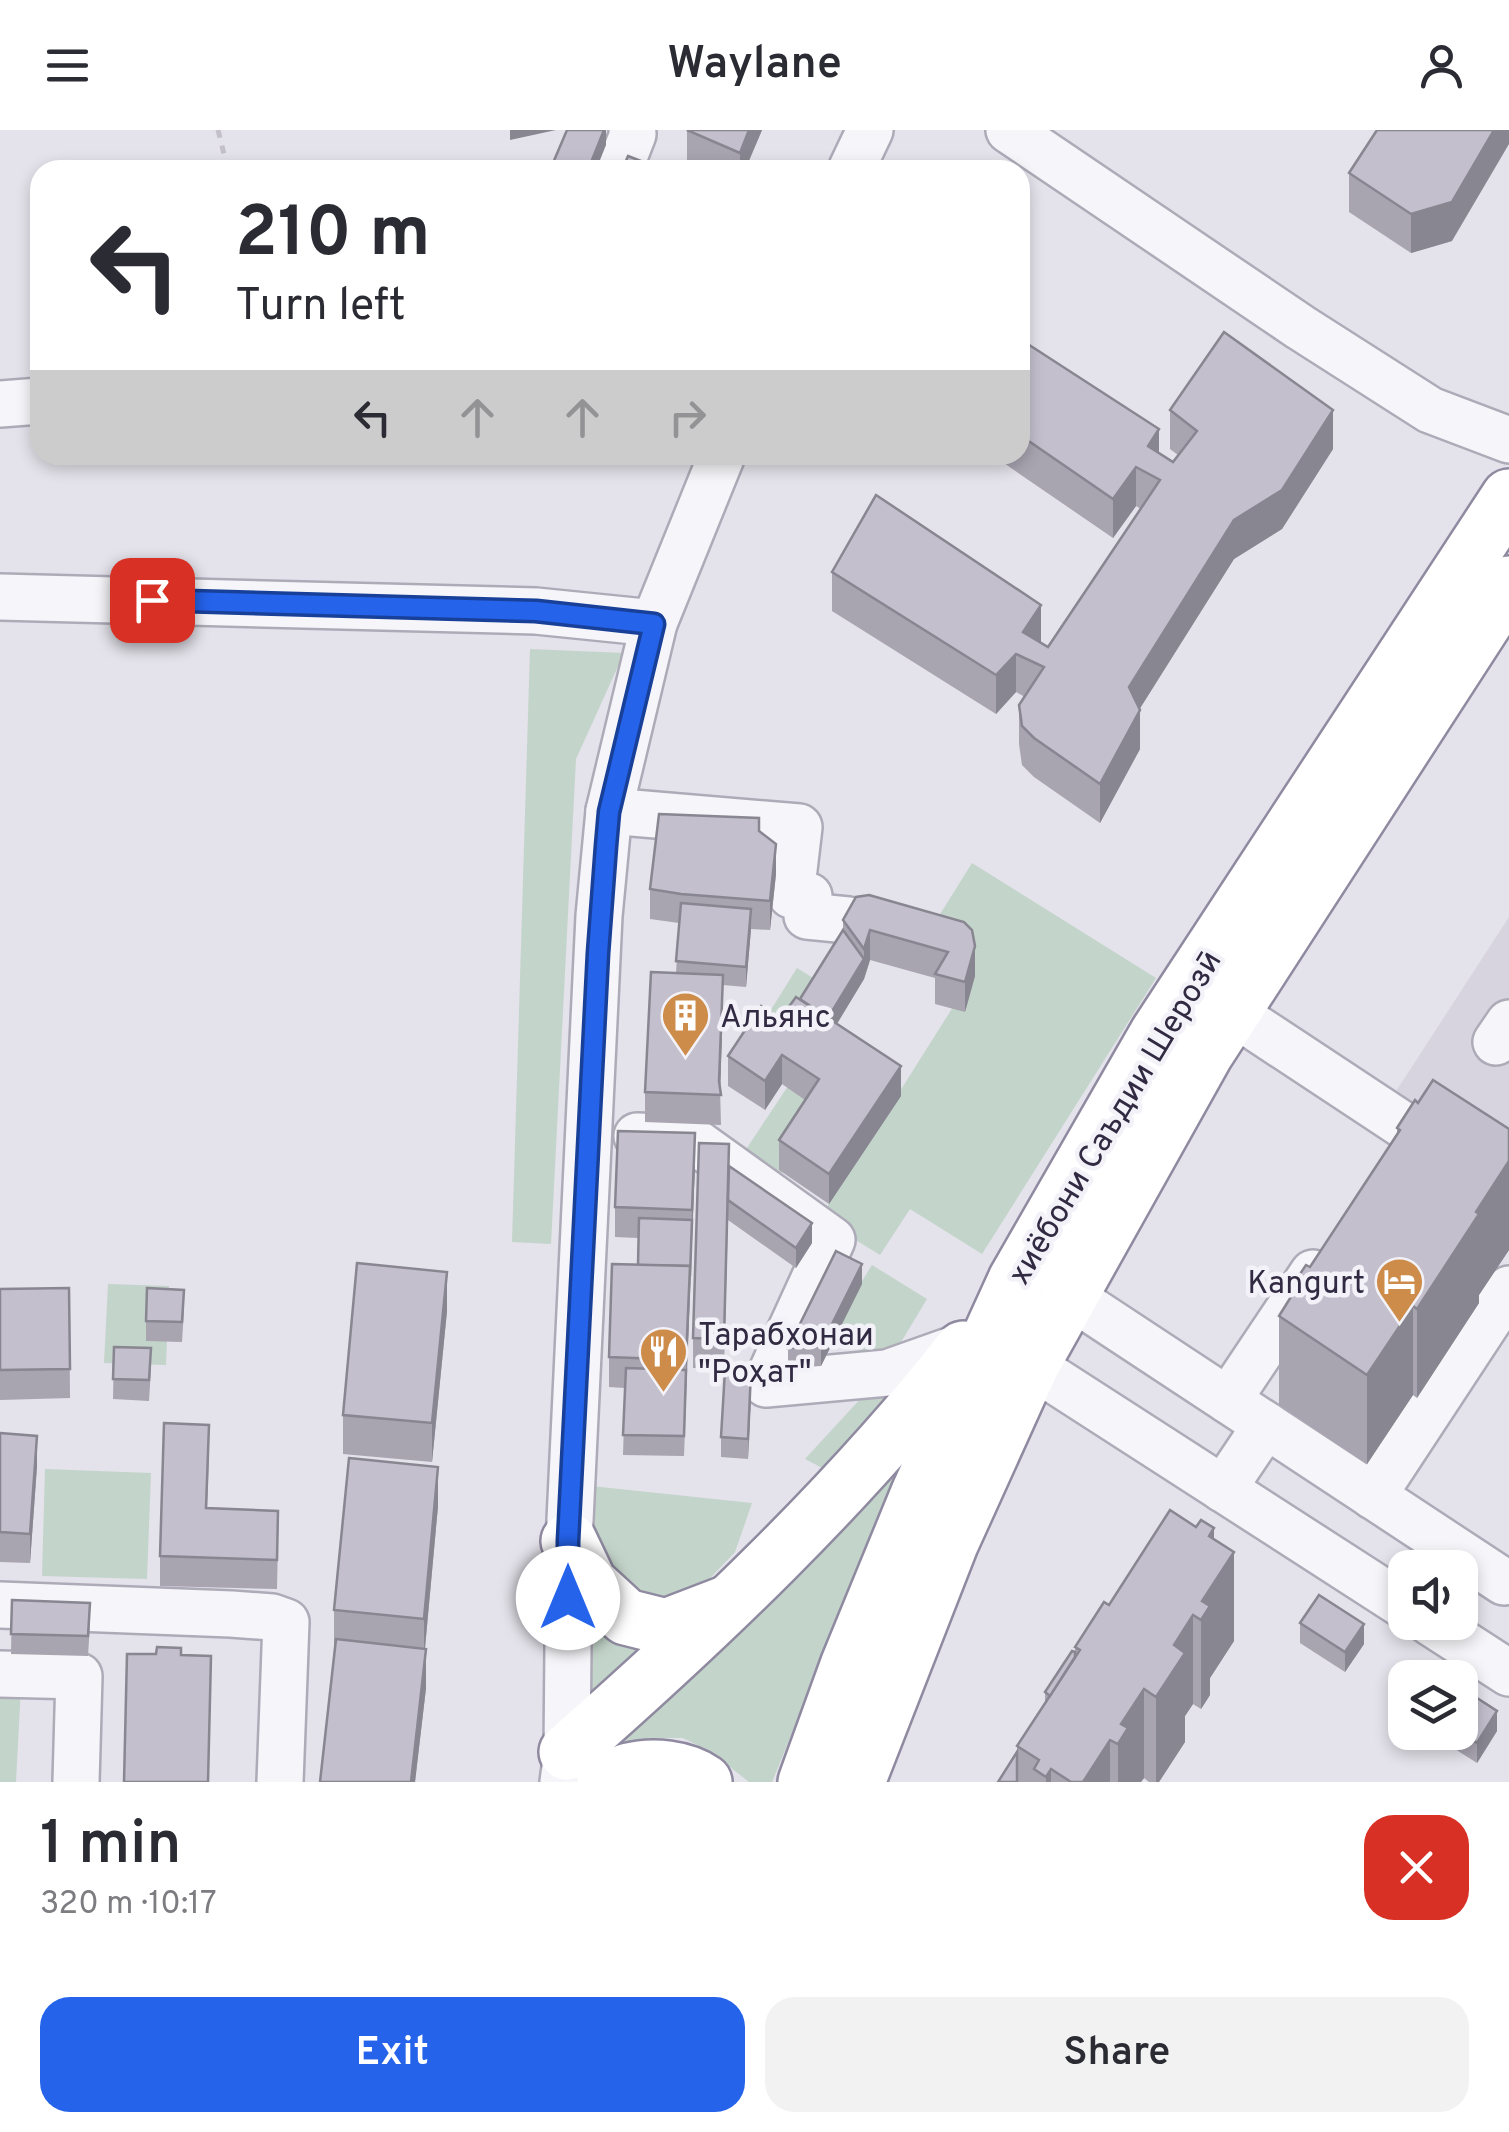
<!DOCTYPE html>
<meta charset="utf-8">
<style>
:root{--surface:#fff;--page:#f2f2f3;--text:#2b2b33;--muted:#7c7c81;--accent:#2563eb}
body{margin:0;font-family:Overpass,sans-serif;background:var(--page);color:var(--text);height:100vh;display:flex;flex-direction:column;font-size:38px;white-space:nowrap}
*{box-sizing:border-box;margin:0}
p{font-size:32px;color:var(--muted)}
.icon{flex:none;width:55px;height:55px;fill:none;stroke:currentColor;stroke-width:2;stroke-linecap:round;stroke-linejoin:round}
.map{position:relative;height:1652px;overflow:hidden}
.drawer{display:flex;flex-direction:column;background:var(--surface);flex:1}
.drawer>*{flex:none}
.guide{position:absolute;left:30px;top:30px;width:1000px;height:305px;border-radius:30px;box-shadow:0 5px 15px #0003;background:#fff;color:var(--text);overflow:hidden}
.fabs{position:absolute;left:1388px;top:1420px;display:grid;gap:20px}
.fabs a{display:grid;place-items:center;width:90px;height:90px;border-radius:20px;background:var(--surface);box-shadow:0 5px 15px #0003;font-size:50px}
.pin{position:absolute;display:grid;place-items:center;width:85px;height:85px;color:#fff;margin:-42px;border-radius:20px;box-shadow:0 5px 15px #0006}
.me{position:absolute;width:110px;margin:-55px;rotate:0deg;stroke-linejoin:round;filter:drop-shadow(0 0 8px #0008)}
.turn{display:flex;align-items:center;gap:35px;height:210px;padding:0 40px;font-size:45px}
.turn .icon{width:130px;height:130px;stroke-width:2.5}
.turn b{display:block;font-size:70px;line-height:85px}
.lanes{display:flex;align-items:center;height:95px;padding:0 40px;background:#0003;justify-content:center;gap:50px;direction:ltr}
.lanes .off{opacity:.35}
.round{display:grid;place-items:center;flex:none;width:105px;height:105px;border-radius:30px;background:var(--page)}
.head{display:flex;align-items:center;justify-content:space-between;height:170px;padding:0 40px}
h1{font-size:60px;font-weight:600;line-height:75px}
.primary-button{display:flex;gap:20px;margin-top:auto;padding:20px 40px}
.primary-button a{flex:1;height:115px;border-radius:30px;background:var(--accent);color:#fff;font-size:40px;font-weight:600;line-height:115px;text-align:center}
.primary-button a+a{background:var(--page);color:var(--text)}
header{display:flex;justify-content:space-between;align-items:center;height:130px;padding:0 40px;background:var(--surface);font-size:45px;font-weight:600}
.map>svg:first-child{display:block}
.built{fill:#d7d4df}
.green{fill:#c3d4ca}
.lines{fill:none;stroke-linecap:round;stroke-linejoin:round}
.minor-casing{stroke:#aeabb8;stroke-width:50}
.highway-casing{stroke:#908aa1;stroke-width:60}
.path{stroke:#c3c0c9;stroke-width:5;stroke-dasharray:8 8;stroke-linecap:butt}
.minor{stroke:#f6f5f9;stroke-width:45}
.highway{stroke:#fff;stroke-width:55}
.wall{fill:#a8a4b0}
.shaded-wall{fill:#888690}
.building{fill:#c3bfcd;stroke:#888690;stroke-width:2.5}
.route-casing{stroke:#184099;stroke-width:25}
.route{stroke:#2563eb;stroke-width:18}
.labels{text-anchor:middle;stroke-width:9;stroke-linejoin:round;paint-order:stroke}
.poi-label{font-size:32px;fill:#312a42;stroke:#f3f2f8;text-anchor:start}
.street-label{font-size:32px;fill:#312a42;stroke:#f3f2f8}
</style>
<header><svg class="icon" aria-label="menu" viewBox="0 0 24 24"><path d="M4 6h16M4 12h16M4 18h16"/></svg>Waylane<svg class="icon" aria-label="person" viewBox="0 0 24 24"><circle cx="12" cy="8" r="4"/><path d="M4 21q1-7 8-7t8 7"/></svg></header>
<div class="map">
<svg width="1509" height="1652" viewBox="0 0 1509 1652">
<rect width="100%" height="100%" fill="#e4e2ea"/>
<path class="built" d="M1509,787V1045L1391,969Z"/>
<g class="green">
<path d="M530,519L624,523L576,629L551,1114L512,1112Z"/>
<path d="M972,733L1156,848L982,1124L910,1079L880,1125L820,1088L970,850L919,818Z"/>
<path d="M797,838L829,858L796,911L764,891Z"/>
<path d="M794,947L830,971L777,1051L741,1027Z"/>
<path d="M872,1135L927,1169L886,1237L830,1203Z"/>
<path d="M108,1154L169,1156L166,1235L104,1233Z"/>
<path d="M874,1254L905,1260L830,1342L805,1329Z"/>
<path d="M911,1312L772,1652H749L711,1622L683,1608H650L606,1625Z"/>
<path d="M45,1339L151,1343L147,1449L42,1446Z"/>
<path d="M591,1356L752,1373L735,1422L695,1464L664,1478L615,1454L587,1396Z"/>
<path d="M595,1486L646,1518L590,1574Z"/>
<path d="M0,1535L22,1536L16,1652H0Z"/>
</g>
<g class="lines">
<defs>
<g id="minor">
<path d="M1009,0L1300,197L1430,280L1509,310"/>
<path d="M619,40L633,4L632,0"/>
<path d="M851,40L870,0"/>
<path d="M0,274L40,271"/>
<path d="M0,467L536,481L654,493"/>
<path d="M609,681L799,697L791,765L809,766L807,786L848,790"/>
<path d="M1232,882L1509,1065"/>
<path d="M1496,912L1509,893"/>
<path d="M637,1006L690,1008L832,1110L766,1254L887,1243L966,1215"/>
<path d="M1070,1166L1504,1452"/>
<path d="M1031,1235L1405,1476"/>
<path d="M1228,1270L1313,1143"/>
<path d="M1223,1359L1266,1295"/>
<path d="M1373,1366L1509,1159"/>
<path d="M0,1475L231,1484L272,1487L286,1492L280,1652"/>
<path d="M1430,1492L1509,1543"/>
<path d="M0,1544L79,1546L76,1652"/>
<path d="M563,1652L567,1622L569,1411L599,786L609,681L654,493L722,325"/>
</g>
<g id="highway">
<path d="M569,1411L589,1453L626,1487L666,1497L726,1474"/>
<path d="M567,1622C707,1499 847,1366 963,1219"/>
<path d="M605,1652C613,1648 621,1643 629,1641C653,1635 684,1638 704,1652"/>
<path d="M806,1652L848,1536L919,1363L1016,1150L1158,903L1509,367"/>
<path d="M857,1652L950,1414L1031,1235L1205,924L1509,454"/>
</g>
</defs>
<use href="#minor" class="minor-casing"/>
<use href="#highway" class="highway-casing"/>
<path class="path" d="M218,0L228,40"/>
<use href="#minor" class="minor"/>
<use href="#highway" class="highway"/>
</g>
<g class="wall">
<path d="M687,0H762L745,40H710L687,30Z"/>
<path d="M1349,43L1452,111L1411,123L1349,82Z"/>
<path d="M1020,209L1159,323L1173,332L1178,325L1170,319V280L1333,319L1282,399L1234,429L1139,579L1140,619L1100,693L1034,647L1022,635L1019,614V575L1025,567L1016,562L996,584L832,481V442L1048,517L1141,379L1136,376L1113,408L992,325H1020Z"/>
<path d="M759,701L776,744L770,800L751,799L746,857L723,855L720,958L721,995L645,992V962L676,843L679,793L650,789V759Z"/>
<path d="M843,790L964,792L975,846L965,882L935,874V848L870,830L864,849L837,894L901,966L829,1074L779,1040V1010L805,970L782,954L765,980L728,956V926L780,889L800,869L843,800Z"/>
<path d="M1418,973L1509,999V1120L1479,1165V1173L1417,1268L1413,1265L1367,1334L1279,1275V1186L1290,1169V1159L1310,1137L1397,1005V998Z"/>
<path d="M695,1033L684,1326L623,1325L625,1258L609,1257V1227L638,1135V1108L615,1107V1077Z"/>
<path d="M729,1036L812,1113L796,1138L728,1090V1088L724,1239L693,1238V1208Z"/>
<path d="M862,1154L821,1236L788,1238V1218Z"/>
<path d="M69,1158L70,1268L0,1270V1159Z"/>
<path d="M184,1180L182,1212L146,1211V1191Z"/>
<path d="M447,1181L432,1332L343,1324V1285Z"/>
<path d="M114,1217L151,1238L149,1271L113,1269Z"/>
<path d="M751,1262L748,1329L721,1327V1307Z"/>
<path d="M0,1303L37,1336L30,1433L0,1432Z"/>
<path d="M209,1325L207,1378L278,1410L277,1459L160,1456V1426Z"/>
<path d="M438,1376L425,1519L426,1558L415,1652H320L335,1519H334V1480Z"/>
<path d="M1196,1397L1214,1409L1234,1511L1210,1548V1565L1201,1579L1193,1574L1185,1586V1612L1159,1652H1149L1144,1648L1141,1652H998L1017,1622V1616L1045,1574V1562L1075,1522V1517L1109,1475Z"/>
<path d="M12,1470L90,1493L88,1526L11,1524Z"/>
<path d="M1300,1493L1364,1514L1345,1542L1300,1513Z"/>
<path d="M1497,1601L1477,1633L1428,1602H1460Z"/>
</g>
<g class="shaded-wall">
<path d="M510,0H556L510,10Z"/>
<path d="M604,0H606V15L596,40H588Z"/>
<path d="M749,0H762L745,40H740V23Z"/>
<path d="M1494,0H1509V14L1452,111L1411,123V84Z"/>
<path d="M1333,280V319L1282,399L1234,429L1129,596V557L1234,390Z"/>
<path d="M1159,299V338L1148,316Z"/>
<path d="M1136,337V376L1113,408V369Z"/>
<path d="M1041,475V514L1023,502Z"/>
<path d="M1016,524V562L996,584V545Z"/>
<path d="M1140,580V619L1100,693V654Z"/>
<path d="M776,714V744L770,800V771Z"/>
<path d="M751,779V799L746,857V837Z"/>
<path d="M870,800V830L864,849L824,915V895L864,829V819Z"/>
<path d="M975,816V846L965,882V852Z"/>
<path d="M723,845V875L720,965H719Z"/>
<path d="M782,925V954L765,980V951Z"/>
<path d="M901,936V966L829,1074V1044Z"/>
<path d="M695,1003V1033L686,1260V1230Z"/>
<path d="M1509,1031V1120L1479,1165V1173L1417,1268V1179L1476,1082Z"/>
<path d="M812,1093V1113L796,1138V1118Z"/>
<path d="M862,1134V1154L821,1236V1216Z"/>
<path d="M447,1142V1181L432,1332V1293Z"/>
<path d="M1413,1176V1265L1367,1334V1245Z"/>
<path d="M751,1241V1262L748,1329V1309Z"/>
<path d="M37,1306V1336L30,1433V1404Z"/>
<path d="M438,1337V1376L424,1528V1489Z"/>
<path d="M1214,1398V1453L1234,1422V1511L1210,1548V1565L1201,1579V1490L1209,1406Z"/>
<path d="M1193,1485V1574L1185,1586V1612L1159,1652H1156V1567L1174,1515Z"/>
<path d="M1364,1494V1514L1345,1542V1522Z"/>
<path d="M426,1519V1558L415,1652H411Z"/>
<path d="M1144,1559V1648L1141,1652H1118V1614L1121,1594Z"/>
<path d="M1497,1581V1601L1477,1633V1613Z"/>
<path d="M1110,1610V1652H1083Z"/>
<path d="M1051,1639V1652H1046V1647Z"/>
</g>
<g class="building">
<path d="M567,0H604L588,40H550Z"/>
<path d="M687,0H749L740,23Z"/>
<path d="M1377,0H1494L1452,72L1411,84L1349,43Z"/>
<path d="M628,26L664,40H622Z"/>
<path d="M1224,202L1333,280L1282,360L1234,390L1129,557L1140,580L1100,654L1034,608L1022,596L1019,575L1044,537L1016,524L996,545L832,442L876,365L1041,475L1023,502L1048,517L1160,350L1136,337L1113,369L1020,305V209L1159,299L1148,316L1173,332L1197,301L1170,280Z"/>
<path d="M659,684L759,688V701L776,714L770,771L681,764L650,759Z"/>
<path d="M869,765L964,792L972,800L975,816L965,852L935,844L948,822L870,800L864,819L843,790L856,767Z"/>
<path d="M681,773L751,779L746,837L676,831Z"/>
<path d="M843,800L864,829L828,888L800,869Z"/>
<path d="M651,842L723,845L719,951L721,965L645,962Z"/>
<path d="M796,867L901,936L829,1044L779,1010L819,949L782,925L765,951L728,926L761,876L780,889Z"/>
<path d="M1433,950L1509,999V1031L1476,1082L1479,1084L1417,1179L1413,1176L1367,1245L1279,1186L1294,1162L1290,1159L1306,1135L1310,1137L1400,1000L1397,998L1415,970L1418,973Z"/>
<path d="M618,1001L695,1003L692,1080L615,1077Z"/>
<path d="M699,1013L729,1014L724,1209L693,1208Z"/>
<path d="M729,1036L812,1093L796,1118L728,1070Z"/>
<path d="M639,1088L692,1090L690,1146V1136L638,1135Z"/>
<path d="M836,1121L862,1134L821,1216L788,1218Z"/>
<path d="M357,1133L447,1142L432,1293L343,1285Z"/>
<path d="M612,1134L690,1136L686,1230L609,1227Z"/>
<path d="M69,1158L70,1239L0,1240V1159Z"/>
<path d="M147,1158L184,1160L182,1192L146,1191Z"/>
<path d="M114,1217L151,1218L149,1250L113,1249Z"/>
<path d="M626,1238L686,1240L684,1306L623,1305Z"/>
<path d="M725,1240L751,1241L748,1309L721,1307Z"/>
<path d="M164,1293L209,1295L206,1378L278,1381L277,1430L160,1426Z"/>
<path d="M0,1303L37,1306L30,1404L0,1402Z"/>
<path d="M349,1328L438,1337L424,1489L334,1480Z"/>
<path d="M1170,1380L1196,1397L1201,1390L1214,1398L1209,1406L1234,1422L1202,1471L1210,1476L1201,1490L1193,1485L1174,1515L1185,1523L1156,1567L1144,1559L1121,1594L1128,1598L1118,1614L1110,1610L1083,1652H1071L1051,1639L1046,1647L1034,1639L1039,1630L1017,1616L1080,1520L1075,1517L1104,1472L1109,1475Z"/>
<path d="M1319,1465L1364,1494L1345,1522L1300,1493Z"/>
<path d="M12,1470L90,1473L88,1506L11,1504Z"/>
<path d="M336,1509L426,1519L411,1652H320Z"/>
<path d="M157,1517L181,1518V1525L211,1526L208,1652H124L127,1524H156Z"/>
<path d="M1072,1521L1075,1522V1527L1050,1566L1045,1562Z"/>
<path d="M1426,1536L1444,1548H1419Z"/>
<path d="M1460,1557L1497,1581L1477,1613L1460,1602Z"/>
<path d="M1017,1622V1652H998Z"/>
</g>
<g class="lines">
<defs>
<path id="route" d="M152,470L536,481L654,494L609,682L606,716L598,823L568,1411V1468"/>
</defs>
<use href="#route" class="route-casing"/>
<use href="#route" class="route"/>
</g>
<defs>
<symbol id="building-pin" viewBox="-11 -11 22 30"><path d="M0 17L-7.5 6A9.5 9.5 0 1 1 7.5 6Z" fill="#cd8c4a" stroke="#f3f2f8"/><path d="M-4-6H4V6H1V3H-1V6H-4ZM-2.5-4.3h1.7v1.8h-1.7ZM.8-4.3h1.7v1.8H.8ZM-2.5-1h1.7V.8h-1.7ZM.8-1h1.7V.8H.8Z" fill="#fff"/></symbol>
<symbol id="hotel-pin" viewBox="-11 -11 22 30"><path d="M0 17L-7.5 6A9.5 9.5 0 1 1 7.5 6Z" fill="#cd8c4a" stroke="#f3f2f8"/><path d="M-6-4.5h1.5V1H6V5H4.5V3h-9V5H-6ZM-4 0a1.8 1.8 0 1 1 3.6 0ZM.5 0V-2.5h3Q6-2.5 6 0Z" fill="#fff"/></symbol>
<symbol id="restaurant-pin" viewBox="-11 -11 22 30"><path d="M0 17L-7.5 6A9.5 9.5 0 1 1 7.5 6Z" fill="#cd8c4a" stroke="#f3f2f8"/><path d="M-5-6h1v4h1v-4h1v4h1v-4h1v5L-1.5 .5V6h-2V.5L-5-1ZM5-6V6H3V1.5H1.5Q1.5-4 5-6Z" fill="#fff"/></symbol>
</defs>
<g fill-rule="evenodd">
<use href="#building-pin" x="658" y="858" width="55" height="75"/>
<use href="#hotel-pin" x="1372" y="1124" width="55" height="75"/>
<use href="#restaurant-pin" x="636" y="1194" width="55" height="75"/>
</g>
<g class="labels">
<g class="poi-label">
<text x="720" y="897">Альянс</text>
<text x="1365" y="1163" text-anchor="end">Kangurt</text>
<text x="698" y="1215">Тарабхонаи<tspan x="698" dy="37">"Роҳат"</tspan></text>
</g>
<g class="street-label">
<text transform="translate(1114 987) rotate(-59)" y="11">хиёбони Саъдии Шерозӣ</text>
</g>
</g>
</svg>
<div class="fabs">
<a><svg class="icon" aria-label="sound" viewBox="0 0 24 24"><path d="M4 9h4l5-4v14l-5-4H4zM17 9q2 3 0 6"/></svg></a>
<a><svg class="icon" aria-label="layers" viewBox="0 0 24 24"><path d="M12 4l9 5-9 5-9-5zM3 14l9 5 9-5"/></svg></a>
</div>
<div class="pin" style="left:152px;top:470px;background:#d93025"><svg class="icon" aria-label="arrive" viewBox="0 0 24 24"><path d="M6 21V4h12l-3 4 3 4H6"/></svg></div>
<svg class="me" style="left:568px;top:1468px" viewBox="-20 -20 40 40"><circle r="19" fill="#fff"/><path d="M0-13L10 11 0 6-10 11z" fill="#2563eb"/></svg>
<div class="guide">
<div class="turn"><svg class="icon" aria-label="left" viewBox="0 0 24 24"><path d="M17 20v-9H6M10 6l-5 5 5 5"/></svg><div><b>210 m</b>Turn left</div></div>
<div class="lanes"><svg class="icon" aria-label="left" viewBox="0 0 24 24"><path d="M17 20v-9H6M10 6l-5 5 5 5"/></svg><svg class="icon off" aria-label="ahead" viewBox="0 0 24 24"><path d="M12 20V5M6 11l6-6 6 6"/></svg><svg class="icon off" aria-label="ahead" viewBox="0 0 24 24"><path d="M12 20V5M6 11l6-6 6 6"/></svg><svg class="icon off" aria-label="right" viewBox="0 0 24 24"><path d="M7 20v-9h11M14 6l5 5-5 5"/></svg></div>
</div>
</div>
<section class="drawer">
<div class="head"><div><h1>1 min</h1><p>320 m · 10:17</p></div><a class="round" style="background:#d93025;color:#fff"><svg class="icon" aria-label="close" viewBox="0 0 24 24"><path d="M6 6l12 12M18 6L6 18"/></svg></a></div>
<div class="primary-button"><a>Exit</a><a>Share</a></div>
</section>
